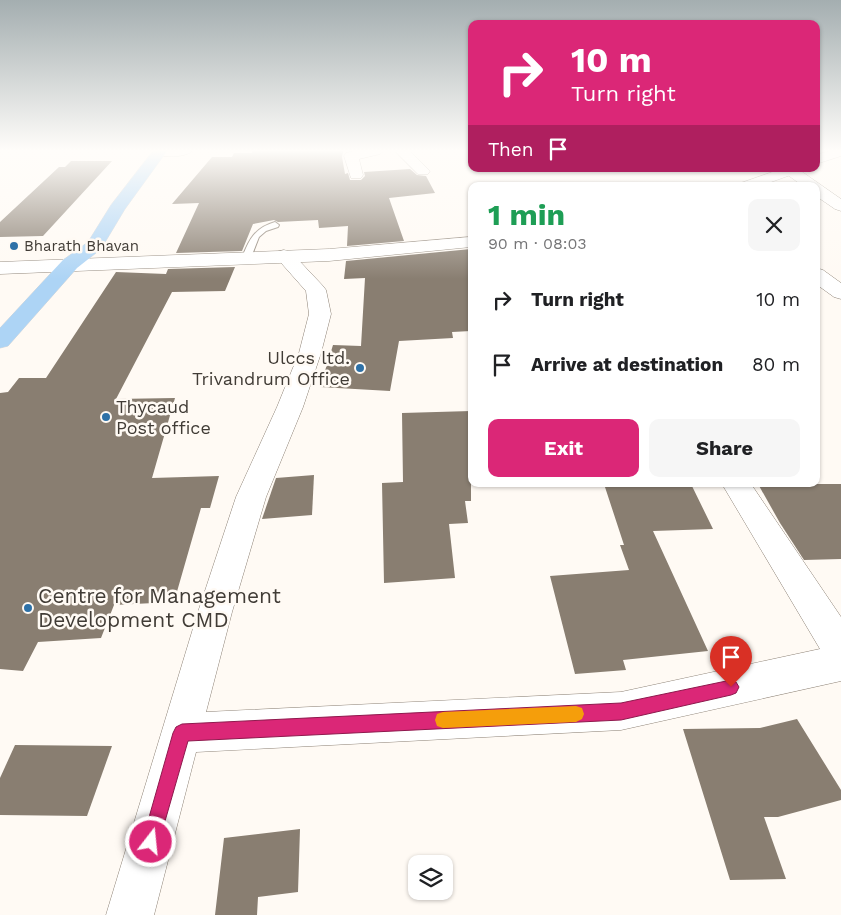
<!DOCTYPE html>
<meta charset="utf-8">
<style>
:root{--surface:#fff;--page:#f6f6f6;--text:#202124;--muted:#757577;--accent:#db2777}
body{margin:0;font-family:"Work Sans",sans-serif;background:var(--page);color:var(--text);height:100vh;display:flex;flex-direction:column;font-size:19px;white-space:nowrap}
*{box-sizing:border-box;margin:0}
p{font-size:16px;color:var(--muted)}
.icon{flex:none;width:28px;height:28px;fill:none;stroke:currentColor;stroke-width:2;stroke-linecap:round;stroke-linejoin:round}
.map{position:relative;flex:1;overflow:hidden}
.details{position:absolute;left:468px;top:182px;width:352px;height:305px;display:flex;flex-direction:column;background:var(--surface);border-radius:10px;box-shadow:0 1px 4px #0004}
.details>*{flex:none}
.hud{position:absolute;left:468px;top:20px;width:352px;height:152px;border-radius:10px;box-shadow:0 1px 4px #0004;background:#db2777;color:#fff;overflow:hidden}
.buttons{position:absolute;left:408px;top:855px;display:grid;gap:10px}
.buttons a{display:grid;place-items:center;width:45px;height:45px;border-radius:10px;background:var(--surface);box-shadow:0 1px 4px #0004;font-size:25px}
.pin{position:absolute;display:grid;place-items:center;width:42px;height:42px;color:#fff;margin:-51px -21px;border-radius:50% 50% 50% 0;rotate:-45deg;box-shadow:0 0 5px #0007}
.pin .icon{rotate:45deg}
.me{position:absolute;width:55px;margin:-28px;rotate:16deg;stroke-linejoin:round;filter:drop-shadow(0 0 4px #0008)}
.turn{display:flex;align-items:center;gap:18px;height:105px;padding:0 20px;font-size:22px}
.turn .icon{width:65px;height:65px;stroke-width:2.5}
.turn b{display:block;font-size:35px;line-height:42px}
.then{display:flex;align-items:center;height:48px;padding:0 20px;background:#0003;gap:10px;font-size:19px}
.round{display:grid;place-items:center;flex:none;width:52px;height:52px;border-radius:10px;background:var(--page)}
.head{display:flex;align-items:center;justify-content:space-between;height:85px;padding:0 20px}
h1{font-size:30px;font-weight:700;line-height:38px;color:#1e9e55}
.button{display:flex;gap:10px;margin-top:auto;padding:10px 20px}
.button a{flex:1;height:58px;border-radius:10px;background:var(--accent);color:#fff;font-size:20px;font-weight:700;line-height:58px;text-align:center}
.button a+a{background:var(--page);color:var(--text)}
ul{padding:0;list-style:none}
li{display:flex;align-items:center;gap:15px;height:65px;padding:0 20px}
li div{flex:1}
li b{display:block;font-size:19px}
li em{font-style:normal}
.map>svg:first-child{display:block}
.building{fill:#897e71}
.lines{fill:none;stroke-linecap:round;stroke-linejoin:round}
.lane-casing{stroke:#8d8276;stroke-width:2}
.street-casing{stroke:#8d8276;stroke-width:1}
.secondary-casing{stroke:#8d8276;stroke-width:1}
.primary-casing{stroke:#d9d8d7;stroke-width:1}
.lane{fill:#fff;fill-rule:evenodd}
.street{fill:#fff;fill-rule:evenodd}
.secondary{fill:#fff;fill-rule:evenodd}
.primary{fill:#add4f5;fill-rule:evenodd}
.route{fill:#db2777;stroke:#8e194d}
.slow{fill:#f59e0b}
.poi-dot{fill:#2e71a7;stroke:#fffaf4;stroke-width:2}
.labels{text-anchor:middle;stroke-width:5;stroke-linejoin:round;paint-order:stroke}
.far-poi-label{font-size:15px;fill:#413c36;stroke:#fffaf4;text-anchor:start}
.poi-label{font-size:18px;fill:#413c36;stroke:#fffaf4;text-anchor:end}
.near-poi-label{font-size:21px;fill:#413c36;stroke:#fffaf4;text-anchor:start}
</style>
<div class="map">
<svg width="841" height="915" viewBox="0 0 841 915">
<rect width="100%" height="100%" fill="#fffaf4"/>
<g class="building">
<path d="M252,151H343L342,157L345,174L348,173L350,180H361L365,176L364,172L410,169L417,175L426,176L435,193L389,198L404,241L347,246L348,226L319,228L318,220L278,222L274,220L253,224L242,251L176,253L199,203L172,204L212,157H232L234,153H252Z"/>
<path d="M71,161H112L43,236L0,237V222L59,167H65Z"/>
<path d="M471,249V331L452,332L453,338L399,341L390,391L320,387L333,345L361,346L365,278L344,279L346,261Z"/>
<path d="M235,267L225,291L172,292L116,399L175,398L152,478L219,476L210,508H201L174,602L114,605L101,638L38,642L23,671L0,669V393L8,392L19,378H46L116,272L166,274L168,269Z"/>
<path d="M471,411V501H465L468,523L449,524L455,578L384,583L382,483L403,482L402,413Z"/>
<path d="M314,475L312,515L262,519L276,478Z"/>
<path d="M604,484H691L713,529L653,531L708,651L623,660L626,670L575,674L550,576L629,570L620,545H624Z"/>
<path d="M758,484H841V559L804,560L780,523Z"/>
<path d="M797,719L841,790V800L778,817H764L786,879L730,880L683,729L760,728Z"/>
<path d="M15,745L112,746L87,816L0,815V778Z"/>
<path d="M300,829L298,892L258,897L257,915H215L224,838Z"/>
</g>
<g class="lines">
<defs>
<path id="lane" d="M275,222L279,225L278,227L266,231L259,237L250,260H244L242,258C249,239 255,228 275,222Z"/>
<g id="street">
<path d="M153,151H192C185,158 164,157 154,155Z"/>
<path d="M355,151H382L380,154L359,159L363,175L361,178H351L344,156L346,153Z"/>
<path d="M395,151H410L430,171L428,174H418Z"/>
<path d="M784,169H798L841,199V211L835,209L816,196V186H803L785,173Z"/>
<path d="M284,250L291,252L323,286L326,290L331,314L321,353L303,407L266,497L232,612L206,712L621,692L820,649L722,484H751L841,617V681L621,730L196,752L154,915H106L198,612L236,497L277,407L299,353L309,314L306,291L275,256L277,252Z"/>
<path d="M816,268L823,270L841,283V299L834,297L816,284Z"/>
</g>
<g id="secondary">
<path d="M830,151H841V156L816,164V155Z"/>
<path d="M781,169H801L799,172L760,186H738L741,183Z"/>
<path d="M471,237V247L329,261L0,274V262L329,249Z"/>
</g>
<path id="primary" d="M153,151H167L125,209L101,249L77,268L8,346L0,348V328L63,260L88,242L111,205Z"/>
</defs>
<use href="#lane" class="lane-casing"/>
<use href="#street" class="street-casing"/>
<use href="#secondary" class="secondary-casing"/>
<use href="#primary" class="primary-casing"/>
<use href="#lane" class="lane"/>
<use href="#street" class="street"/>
<use href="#secondary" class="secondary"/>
<use href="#primary" class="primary"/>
</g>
<linearGradient id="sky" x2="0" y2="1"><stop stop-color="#a4aeb0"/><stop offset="0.54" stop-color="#fffdfa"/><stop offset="1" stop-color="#fffdfa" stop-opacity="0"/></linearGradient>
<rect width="841" height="279" fill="url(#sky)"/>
<path class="route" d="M731,680L736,682L739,687L736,693L731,695L621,720L188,741L157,849L151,851L144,849L142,842L173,733L176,727L182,724L621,703Z"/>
<path class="slow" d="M576,706L582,708L584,714L582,719L576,722L443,728L437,726L435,720L437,714L443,712Z"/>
<g class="poi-dot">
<circle cx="14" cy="246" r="5"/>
<circle cx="360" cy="368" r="5"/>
<circle cx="106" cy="417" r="5"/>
<circle cx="28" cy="608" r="5"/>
</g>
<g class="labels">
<g class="far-poi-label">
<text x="24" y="251">Bharath Bhavan</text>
</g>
<g class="poi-label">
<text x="350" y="364">Ulccs ltd.<tspan x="350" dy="21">Trivandrum Office</tspan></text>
<text x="116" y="413" text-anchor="start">Thycaud<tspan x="116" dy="21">Post office</tspan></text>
</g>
<g class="near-poi-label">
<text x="38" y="603">Centre for Management<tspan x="38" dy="24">Development CMD</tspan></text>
</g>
</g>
</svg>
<div class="buttons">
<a><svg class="icon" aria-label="layers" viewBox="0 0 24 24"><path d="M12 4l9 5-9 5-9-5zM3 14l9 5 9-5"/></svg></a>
</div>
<div class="pin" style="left:731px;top:687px;background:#d93025"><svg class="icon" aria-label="arrive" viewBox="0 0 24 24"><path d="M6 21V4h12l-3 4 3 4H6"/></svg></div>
<svg class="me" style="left:151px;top:842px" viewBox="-20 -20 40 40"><circle r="17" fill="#db2777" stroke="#fff" stroke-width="3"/><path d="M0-11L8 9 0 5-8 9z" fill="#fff"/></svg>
<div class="hud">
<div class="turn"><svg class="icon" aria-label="right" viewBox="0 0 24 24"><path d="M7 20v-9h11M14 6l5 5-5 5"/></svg><div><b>10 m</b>Turn right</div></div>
<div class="then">Then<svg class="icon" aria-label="arrive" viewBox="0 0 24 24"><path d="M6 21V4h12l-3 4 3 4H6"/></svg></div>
</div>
<section class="details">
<div class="head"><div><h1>1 min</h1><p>90 m · 08:03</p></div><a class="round"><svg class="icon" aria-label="close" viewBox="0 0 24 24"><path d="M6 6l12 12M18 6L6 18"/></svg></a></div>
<ul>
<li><svg class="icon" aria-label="right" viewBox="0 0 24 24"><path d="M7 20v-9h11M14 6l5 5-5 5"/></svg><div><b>Turn right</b></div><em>10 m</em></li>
<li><svg class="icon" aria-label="arrive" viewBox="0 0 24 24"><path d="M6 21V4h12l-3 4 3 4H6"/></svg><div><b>Arrive at destination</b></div><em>80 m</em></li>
</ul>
<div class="button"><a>Exit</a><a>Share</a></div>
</section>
</div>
